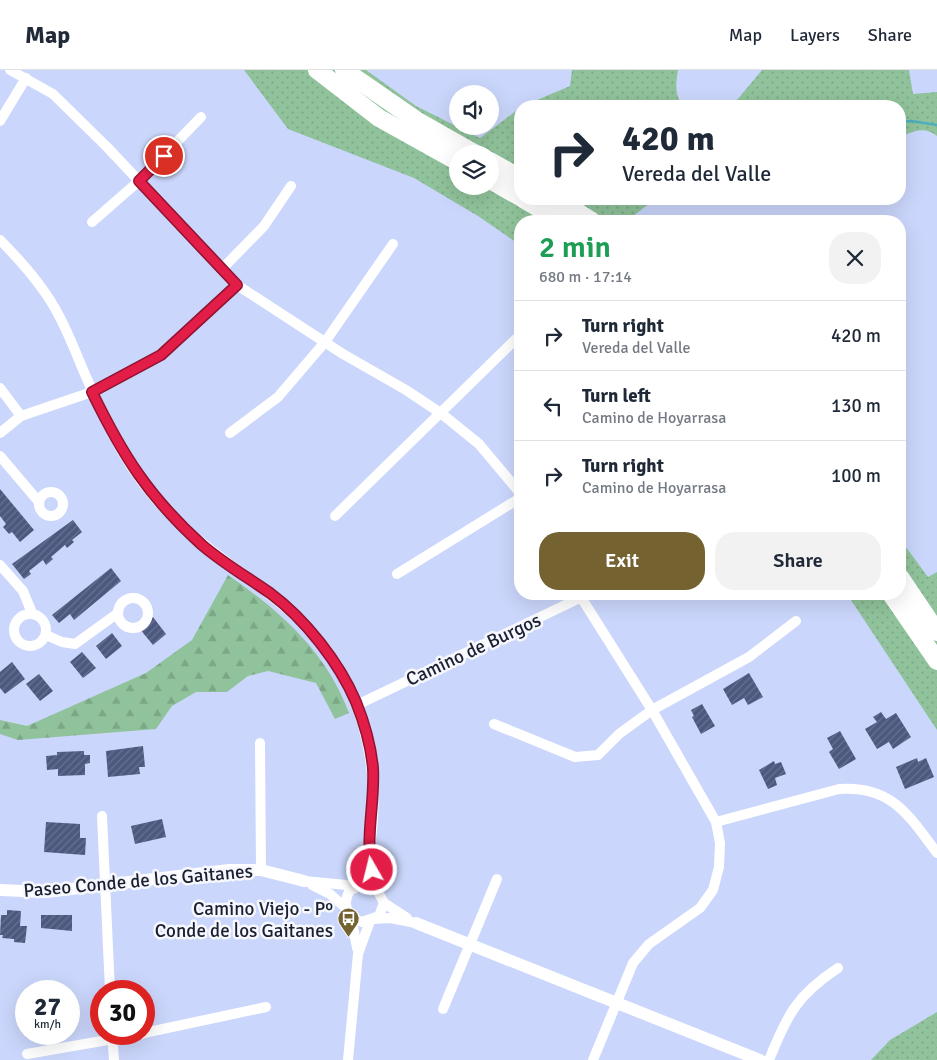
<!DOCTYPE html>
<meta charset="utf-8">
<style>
:root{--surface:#fff;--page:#f2f2f3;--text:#1f2937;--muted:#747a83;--line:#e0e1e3;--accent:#746230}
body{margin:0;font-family:Signika,sans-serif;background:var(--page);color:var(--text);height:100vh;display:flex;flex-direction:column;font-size:19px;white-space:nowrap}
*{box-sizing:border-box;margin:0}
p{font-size:16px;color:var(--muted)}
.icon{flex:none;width:28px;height:28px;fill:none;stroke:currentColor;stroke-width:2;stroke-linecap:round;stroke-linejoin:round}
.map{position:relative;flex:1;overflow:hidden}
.sheet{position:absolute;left:514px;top:145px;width:392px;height:385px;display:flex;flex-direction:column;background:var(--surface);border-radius:20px;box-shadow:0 5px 20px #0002}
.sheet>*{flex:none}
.hud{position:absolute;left:514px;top:30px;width:392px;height:105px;border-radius:20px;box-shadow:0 5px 20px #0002;background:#fff;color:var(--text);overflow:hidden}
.controls{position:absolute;left:449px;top:15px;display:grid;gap:10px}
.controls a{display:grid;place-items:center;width:50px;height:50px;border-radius:50%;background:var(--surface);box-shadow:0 5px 20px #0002;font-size:25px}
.speed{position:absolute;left:15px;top:910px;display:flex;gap:10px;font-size:25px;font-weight:700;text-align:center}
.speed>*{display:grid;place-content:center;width:65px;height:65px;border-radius:50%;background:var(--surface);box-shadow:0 5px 20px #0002;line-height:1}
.speed small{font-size:12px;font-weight:400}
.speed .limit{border:8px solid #d22;background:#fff;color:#111}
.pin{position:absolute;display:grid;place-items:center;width:42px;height:42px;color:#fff;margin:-21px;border:2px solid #fff;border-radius:50%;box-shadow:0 1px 5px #0007}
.me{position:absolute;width:55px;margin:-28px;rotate:352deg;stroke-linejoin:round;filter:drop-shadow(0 0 4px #0008)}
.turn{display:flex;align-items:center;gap:18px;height:105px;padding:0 25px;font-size:22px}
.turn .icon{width:65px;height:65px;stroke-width:2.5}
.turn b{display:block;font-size:35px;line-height:42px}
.round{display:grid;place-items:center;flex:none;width:52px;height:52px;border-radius:20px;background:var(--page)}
.summary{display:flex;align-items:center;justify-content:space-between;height:85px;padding:0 25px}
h1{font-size:30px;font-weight:600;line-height:38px;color:#1e9e55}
.cta{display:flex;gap:10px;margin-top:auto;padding:10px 25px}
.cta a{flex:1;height:58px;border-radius:20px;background:var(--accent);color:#fff;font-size:20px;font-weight:600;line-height:58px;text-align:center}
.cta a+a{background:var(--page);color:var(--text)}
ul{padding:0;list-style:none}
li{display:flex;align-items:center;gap:15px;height:70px;padding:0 25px;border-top:1px solid var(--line)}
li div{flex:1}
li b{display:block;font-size:19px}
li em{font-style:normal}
header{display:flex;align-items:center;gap:30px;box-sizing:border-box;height:70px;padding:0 25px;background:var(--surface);border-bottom:1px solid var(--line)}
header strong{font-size:24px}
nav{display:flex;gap:28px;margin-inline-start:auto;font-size:18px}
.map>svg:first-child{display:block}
.grass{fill:url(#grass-dots);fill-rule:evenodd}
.forest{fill:url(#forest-firs)}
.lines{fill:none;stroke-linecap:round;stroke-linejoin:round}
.stream{stroke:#4eadbe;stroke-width:2.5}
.building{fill:url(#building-hatch)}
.minor{stroke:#fff;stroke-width:10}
.tertiary{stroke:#fff;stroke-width:12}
.motorway{stroke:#fff;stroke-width:18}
.route-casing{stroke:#92132f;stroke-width:12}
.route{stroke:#e11d48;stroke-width:9}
.labels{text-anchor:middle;stroke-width:5;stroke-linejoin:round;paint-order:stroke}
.street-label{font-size:19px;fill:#1b2031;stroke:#f6f8fd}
.poi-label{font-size:19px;fill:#1b2031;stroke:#f6f8fd;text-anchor:end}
</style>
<header>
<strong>Map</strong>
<nav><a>Map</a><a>Layers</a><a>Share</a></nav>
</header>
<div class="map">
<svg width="937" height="990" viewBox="0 0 937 990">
<defs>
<pattern id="grass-dots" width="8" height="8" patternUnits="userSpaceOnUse" patternTransform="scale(1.25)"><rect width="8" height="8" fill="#90c39b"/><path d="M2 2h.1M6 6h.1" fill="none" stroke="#7ca786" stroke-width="1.8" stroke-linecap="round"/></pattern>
<pattern id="forest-firs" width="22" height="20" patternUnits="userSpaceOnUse" patternTransform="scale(1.25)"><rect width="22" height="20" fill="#90c39b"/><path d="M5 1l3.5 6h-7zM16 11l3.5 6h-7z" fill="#7ca786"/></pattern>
<pattern id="building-hatch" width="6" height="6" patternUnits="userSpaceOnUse" patternTransform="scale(1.25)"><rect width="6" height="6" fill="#4c587f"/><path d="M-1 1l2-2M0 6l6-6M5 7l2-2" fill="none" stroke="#687190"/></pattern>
</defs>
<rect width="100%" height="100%" fill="#cad6fb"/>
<g class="grass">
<path d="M244,0H366L416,36L480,68L520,38V129H655L627,151H520V175L478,146L414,108L288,59ZM458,84H490V116H458Z"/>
<path d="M572,0H678C676,11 674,28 684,36H523L570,16Z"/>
<path d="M762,0H909L913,24L937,22V66C923,56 915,61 900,67V36H732Z"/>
<path d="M900,469L928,507L937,502V660L847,524H900Z"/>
<path d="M937,942V990H871L890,970Z"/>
</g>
<path class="forest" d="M228,505C280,541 326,581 349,643L335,649L316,613L268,601L248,606L227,622H196L172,636L156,659L18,670L0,664V650L27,656L146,603L192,570Z"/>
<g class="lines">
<g class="stream">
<path d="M824,36L829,34L834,36"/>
<path d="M900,52L911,51L937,55"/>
<path d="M614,134L621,129"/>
</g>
</g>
<g class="building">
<path d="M0,419L34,460L20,472L12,462L9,464L3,457L6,454L0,446Z"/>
<path d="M73,450L82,462L72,470L74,472L67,478L65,475L51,487L53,489L46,495L43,490L29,501L31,504L24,509L12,494Z"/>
<path d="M111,498L121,511L74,550L70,544L59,553L52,545Z"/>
<path d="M153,547L166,564L153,575L139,558Z"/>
<path d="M112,563L122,576L106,589L96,576Z"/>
<path d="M82,582L96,598L83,608L70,592Z"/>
<path d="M12,592L25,609L5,624L0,618V602Z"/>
<path d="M749,603L763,627L748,635L744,628L732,635L723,619Z"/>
<path d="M39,604L53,621L40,631L26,614Z"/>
<path d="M702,634L715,656L701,664L692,647L694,646L691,640Z"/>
<path d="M881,642L886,649L896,643L911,667L893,679L889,672L877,679L865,659L877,652L873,647Z"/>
<path d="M840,661L856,689L839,699L829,682L833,679L827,668Z"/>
<path d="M143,676L145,697H139L140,704L108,707L106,681Z"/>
<path d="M84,681V685H90V693L85,694V705L58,706V699L47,700L46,686L57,685V682Z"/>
<path d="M917,688L918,692L926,688L934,707L905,719L896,697Z"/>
<path d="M774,691L775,694L781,692L786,704L775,708L777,715L768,719L759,700Z"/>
<path d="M162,749L166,767L135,774L131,756Z"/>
<path d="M46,752L80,754V768H86L85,785L44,782Z"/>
<path d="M7,840L21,841L20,856H27L25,873L14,872V869L2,868L3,865H0L1,845H7Z"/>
<path d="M41,845H72V861L41,858Z"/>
</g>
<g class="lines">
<g class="minor">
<path d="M10,0L53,24L107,77L237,215L343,284L406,320L442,344L479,374L520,423"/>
<path d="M0,51L26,8"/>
<path d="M92,152L139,111L201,47"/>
<path d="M0,170C16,186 33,205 46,224C62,247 73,276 84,302C102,344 121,387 150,422C208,495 313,532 350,619C372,670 379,727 369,782C365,799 349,813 346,831C345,843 352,848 362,852L379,846L384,833L376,818L365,814L351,820"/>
<path d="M222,199L264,156L291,116"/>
<path d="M0,318L21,346"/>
<path d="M0,363L21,346L92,322L161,285L237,215"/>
<path d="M230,363L278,327L325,272L393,174"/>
<path d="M0,386L39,432"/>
<circle cx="51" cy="434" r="12"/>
<path d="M335,446L520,265"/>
<path d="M0,495L23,521L32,543"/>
<path d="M397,504L520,428"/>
<path d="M579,524L652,640L716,752L720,773L719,797L713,820L700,838L649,874L633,893L593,990"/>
<circle cx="133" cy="543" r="15"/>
<circle cx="30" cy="560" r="16"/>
<path d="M46,565L62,572L75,574L118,543"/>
<path d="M357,635L588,524"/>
<path d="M494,654L575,687L598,685L619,664L652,640L749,587L796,551"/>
<path d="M260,673L261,800"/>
<path d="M102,746L110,921"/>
<path d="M716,752L839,719C892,715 909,746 937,783"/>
<path d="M369,783L376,818"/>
<path d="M304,811L357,816"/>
<path d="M312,815L330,824L347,839"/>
<path d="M384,833L407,848"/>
<path d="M351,846L357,878"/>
<path d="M374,849L390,848L416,853"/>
<path d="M443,939L497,809"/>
<path d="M144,963L266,937"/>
<path d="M112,964L114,990"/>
<path d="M27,984L142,964"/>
<path d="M348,990L358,884L370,851"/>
<path d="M769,990C787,945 797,925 838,898"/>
</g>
<g class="tertiary">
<path d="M0,820L46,822L229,800H261L304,811"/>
<path d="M416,853L760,990"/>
</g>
<g class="motorway">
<path d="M317,0L379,48L458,92"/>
<path d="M344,0L416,50L476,84"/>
<path d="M490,91L520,108"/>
<path d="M490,110L520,127"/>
<path d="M523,129L561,151"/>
<path d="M557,129L592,151"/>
<path d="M900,507L937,562"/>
<path d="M891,524L937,591"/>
</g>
</g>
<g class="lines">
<defs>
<path id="route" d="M164,86L139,111L237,215L161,285L92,322C123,386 149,427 202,475C223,493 247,507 270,523C305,549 339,592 356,632C364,652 371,677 373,698C375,733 365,767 372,800"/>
</defs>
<use href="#route" class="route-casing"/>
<use href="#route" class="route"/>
</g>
<defs>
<symbol id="bus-pin" viewBox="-11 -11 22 30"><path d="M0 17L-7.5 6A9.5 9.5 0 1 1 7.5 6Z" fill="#746230" stroke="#f6f8fd"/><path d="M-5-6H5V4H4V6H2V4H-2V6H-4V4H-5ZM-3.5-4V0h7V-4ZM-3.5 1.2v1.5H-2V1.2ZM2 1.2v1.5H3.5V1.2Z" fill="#fff"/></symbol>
</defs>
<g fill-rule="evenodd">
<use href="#bus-pin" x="336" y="836" width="25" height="34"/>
</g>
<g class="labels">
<g class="street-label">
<text transform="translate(473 579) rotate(-25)" y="7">Camino de Burgos</text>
<text transform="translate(138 810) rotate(-5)" y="7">Paseo Conde de los Gaitanes</text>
</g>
<g class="poi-label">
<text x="333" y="845">Camino Viejo - Pº<tspan x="333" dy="22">Conde de los Gaitanes</tspan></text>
</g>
</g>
</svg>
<div class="controls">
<a><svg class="icon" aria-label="sound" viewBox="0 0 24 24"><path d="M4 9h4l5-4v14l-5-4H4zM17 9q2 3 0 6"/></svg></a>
<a><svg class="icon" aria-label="layers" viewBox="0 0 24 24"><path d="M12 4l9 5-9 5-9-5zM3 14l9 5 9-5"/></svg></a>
</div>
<div class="speed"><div>27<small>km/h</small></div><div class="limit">30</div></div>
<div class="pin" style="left:164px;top:86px;background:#d93025"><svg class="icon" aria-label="arrive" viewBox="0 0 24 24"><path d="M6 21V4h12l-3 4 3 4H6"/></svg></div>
<svg class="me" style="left:372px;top:800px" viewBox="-20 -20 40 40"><circle r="17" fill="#e11d48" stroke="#fff" stroke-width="3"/><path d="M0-11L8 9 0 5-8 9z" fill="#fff"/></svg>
<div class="hud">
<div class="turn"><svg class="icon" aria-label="right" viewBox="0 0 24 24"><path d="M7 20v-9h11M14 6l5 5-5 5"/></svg><div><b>420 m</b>Vereda del Valle</div></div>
</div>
<section class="sheet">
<div class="summary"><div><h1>2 min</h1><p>680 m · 17:14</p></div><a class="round"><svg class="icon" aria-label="close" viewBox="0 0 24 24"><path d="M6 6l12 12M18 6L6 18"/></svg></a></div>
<ul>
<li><svg class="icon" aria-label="right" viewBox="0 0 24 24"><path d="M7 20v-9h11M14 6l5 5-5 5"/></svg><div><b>Turn right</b><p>Vereda del Valle</p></div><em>420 m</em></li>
<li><svg class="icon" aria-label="left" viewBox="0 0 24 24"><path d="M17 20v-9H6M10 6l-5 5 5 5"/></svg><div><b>Turn left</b><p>Camino de Hoyarrasa</p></div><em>130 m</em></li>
<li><svg class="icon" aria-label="right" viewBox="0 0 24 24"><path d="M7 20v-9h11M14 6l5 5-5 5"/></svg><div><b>Turn right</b><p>Camino de Hoyarrasa</p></div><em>100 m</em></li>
</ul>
<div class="cta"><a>Exit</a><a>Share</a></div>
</section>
</div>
